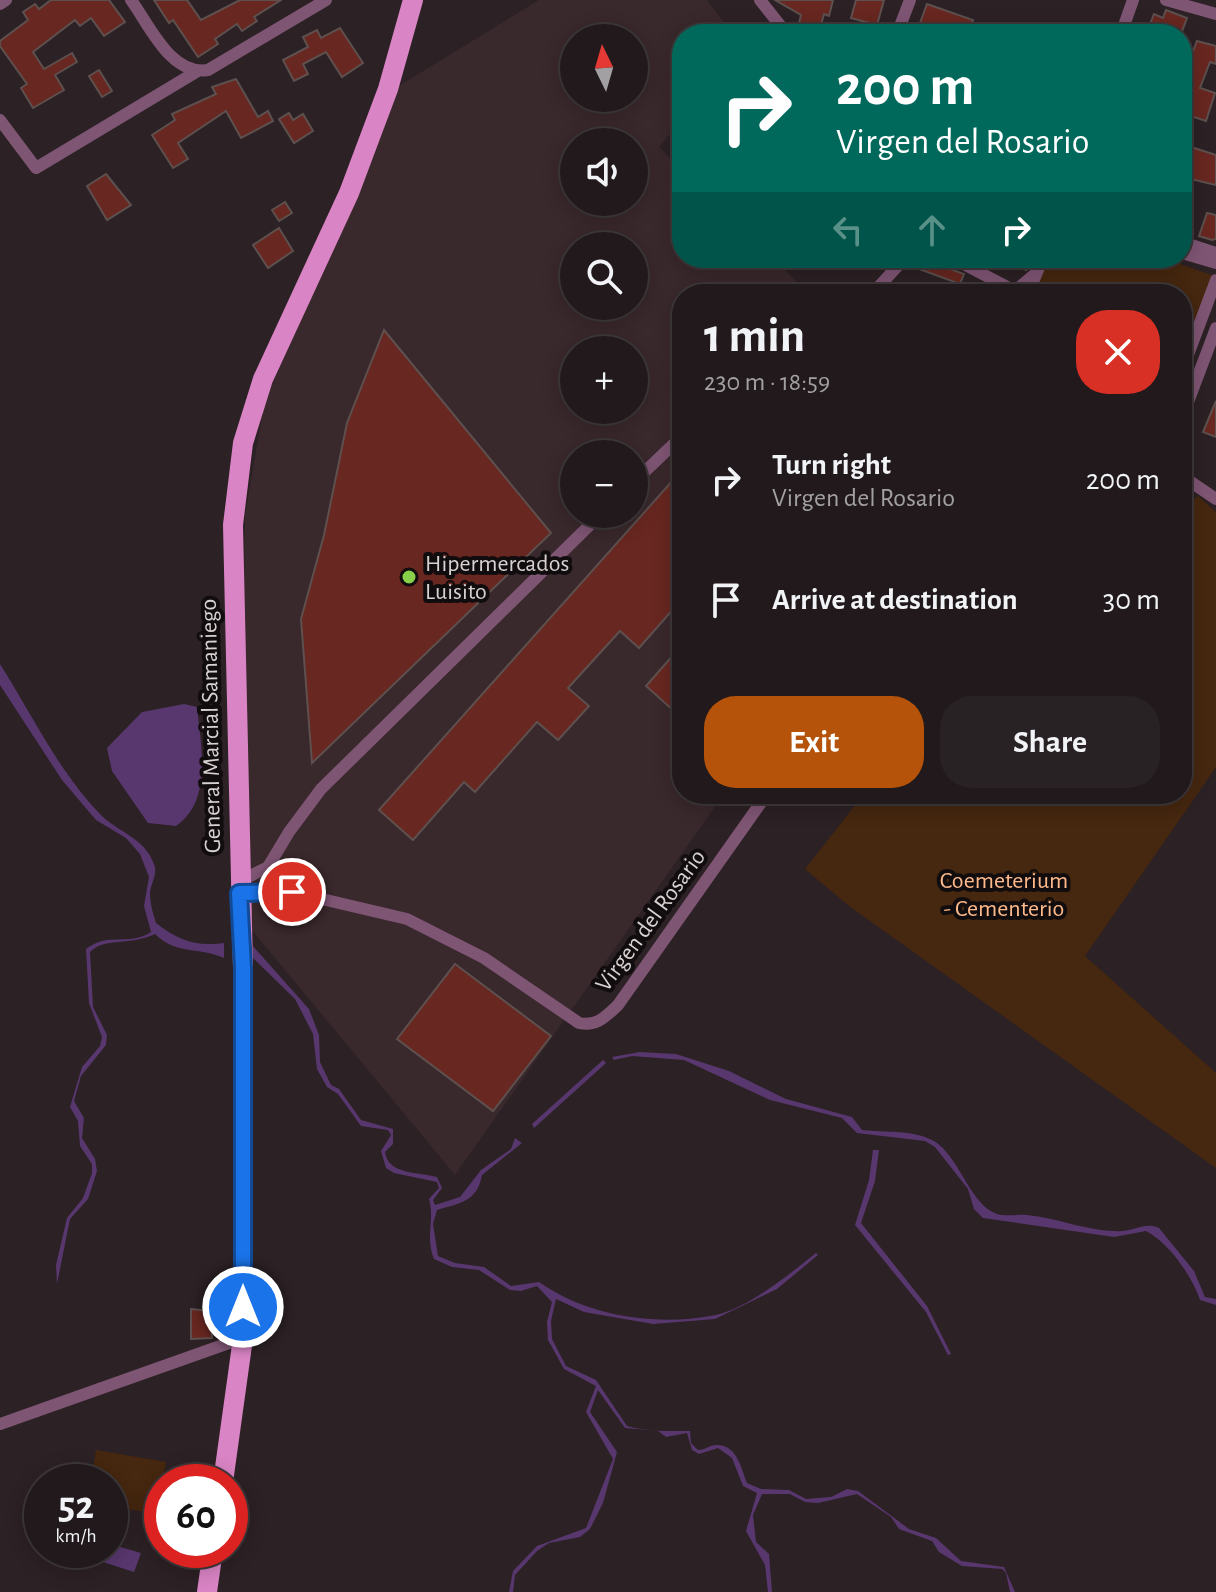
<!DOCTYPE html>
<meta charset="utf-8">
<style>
:root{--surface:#21191b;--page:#292224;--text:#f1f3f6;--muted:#a2a0a3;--line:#3e383a;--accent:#b45309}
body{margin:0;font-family:"Alegreya Sans",sans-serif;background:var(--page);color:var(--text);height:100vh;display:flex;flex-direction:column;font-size:30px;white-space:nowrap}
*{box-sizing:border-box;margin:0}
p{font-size:26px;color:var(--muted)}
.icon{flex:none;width:44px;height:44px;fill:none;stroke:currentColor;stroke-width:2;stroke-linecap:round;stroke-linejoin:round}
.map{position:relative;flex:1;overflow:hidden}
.sheet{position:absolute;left:672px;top:284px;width:520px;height:520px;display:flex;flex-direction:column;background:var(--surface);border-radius:32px;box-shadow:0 4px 20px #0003,0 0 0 2px var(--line)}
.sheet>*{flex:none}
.top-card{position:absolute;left:672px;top:24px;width:520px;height:244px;border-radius:32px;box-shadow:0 4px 20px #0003,0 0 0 2px var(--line);background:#00695c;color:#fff;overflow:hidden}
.needle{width:52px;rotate:355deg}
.fabs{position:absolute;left:560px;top:24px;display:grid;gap:16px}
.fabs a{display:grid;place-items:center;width:88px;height:88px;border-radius:50%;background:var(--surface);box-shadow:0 4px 20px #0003,0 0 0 2px var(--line);font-size:40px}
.speed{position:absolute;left:24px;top:1464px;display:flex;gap:16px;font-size:40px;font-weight:700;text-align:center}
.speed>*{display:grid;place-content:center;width:104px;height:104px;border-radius:50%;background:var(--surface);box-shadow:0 4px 20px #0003,0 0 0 2px var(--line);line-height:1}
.speed small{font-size:20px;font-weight:400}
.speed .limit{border:12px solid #d22;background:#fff;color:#111}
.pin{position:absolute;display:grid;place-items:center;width:68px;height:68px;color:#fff;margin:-34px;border:4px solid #fff;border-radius:50%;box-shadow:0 2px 8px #0007}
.me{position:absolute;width:88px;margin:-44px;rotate:0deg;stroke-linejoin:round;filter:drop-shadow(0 0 6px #0008)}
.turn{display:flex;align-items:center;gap:28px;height:168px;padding:0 32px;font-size:36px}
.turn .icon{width:104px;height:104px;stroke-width:2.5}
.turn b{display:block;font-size:56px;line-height:68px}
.lanes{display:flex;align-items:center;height:76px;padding:0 32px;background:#0003;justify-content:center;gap:40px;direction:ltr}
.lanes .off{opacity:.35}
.round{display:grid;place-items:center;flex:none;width:84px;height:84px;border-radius:32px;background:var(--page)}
.summary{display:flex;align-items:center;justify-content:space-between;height:136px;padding:0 32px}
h1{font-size:48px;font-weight:600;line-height:60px}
.cta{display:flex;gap:16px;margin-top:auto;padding:16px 32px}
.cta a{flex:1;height:92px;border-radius:32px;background:var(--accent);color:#fff;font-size:32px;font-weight:600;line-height:92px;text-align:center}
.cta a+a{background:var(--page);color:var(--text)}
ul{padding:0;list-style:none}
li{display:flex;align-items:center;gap:24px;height:120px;padding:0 32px}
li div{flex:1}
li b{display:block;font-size:30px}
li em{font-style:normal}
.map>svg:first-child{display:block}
.built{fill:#39282c;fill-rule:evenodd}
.green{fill:#46270f}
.water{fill:#58376e}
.building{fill:#682720;stroke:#5d504e;stroke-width:2}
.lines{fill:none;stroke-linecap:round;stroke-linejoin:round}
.street{stroke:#7f5574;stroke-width:12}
.primary{stroke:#d984c4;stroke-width:20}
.route-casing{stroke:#114b97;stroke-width:20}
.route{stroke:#1a73e8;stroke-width:14}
.poi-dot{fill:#88cf4a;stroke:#110c0d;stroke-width:3}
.labels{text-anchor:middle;stroke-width:8;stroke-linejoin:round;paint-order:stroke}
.poi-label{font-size:24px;fill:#d8d1d2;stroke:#110c0d;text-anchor:start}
.street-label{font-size:24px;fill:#d8d1d2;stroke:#110c0d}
.park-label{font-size:24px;fill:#feba8b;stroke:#110c0d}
</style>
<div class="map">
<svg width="1216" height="1592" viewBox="0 0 1216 1592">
<rect width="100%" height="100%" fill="#2c2124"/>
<path class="built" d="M539,0H707L733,34H682V120L659,147L682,170V258H772L810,294H682V794H724L455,1175L240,916L245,515L264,405L394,89ZM574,38H634V98H574ZM574,142H634V202H574ZM574,246H634V306H574ZM574,350H634V410H574ZM574,454H634V514H574Z"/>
<g class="green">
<path d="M1048,258H1164L1214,276L1182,366V294H1034Z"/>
<path d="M1198,496L1216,512V767L1085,956L1216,1073V1168L849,906L805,869L864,794H1182V508Z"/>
<path d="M96,1450L166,1462L157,1514L110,1506V1482H91Z"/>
</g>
<g class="water">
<path d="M0,664C31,713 59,772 100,814C117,832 144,837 154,864C158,875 151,882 150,893C150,904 153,913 156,923C178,940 195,947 224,943V958C201,947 175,955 155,934C131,946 104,937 90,952L93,1007L107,1035L106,1045L81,1076L74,1101L84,1118L82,1138L95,1159L97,1171L88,1199L70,1219L57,1284L56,1265L67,1218L83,1198L92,1173V1164L80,1146L78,1121L70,1107L82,1067L100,1046L102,1037L89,1003L86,949C110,931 128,947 151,932L144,906L149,877L140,854L126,838L96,820L62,780L0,685Z"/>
<path d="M184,704L197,707C201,747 213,800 176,826L148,823L112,771L107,748L142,712Z"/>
<path d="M253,946L309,1009L319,1035L320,1062L331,1085L339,1089L361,1120L393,1129V1144L385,1152C388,1175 419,1172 437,1177L442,1188L433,1200L435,1205L460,1197L481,1170L511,1149L515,1138L522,1143L482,1175C477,1202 460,1203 437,1210L433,1224L438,1256L455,1263L484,1267L511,1286L539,1282C587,1316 656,1327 716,1315C748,1308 791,1273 816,1253L818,1255L777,1289L715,1319L653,1324L584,1312L556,1299L551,1321L552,1339L566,1366L596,1380L627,1426C648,1432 670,1431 690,1431L691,1443L698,1450C705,1450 710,1445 716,1445C737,1444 741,1468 747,1483L761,1489L789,1490L806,1499L831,1497L847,1489L858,1491L909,1529L936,1538L961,1561L1004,1567L1015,1592H1010L1006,1573L1002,1569L962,1566L939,1552L932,1541L899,1529L891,1517L857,1494L818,1503L805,1502L790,1494H762L753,1515L756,1542L769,1554L772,1592H768L765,1565L746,1531L757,1493L743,1486L732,1458L718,1448L699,1454L692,1450L687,1433L666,1437L658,1431L625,1428L598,1390L590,1412L617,1452L603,1503L590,1529L580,1537L549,1543L537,1551L515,1575L513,1592H509L513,1571L537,1546L586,1528L613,1459L586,1412L596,1386L564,1369L548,1340L547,1322L552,1302L537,1286L521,1291L510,1290L479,1270L452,1267L434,1259C425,1237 435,1220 429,1199L439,1188L437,1182L394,1173L386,1168L381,1151L391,1135L388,1130L361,1126L338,1094L327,1087L317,1069L313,1034L295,999L253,958Z"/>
<path d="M640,1052L676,1054L729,1071L786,1099L852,1117L862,1130C886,1133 912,1129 934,1141C960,1157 970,1205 997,1214C1006,1217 1017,1214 1027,1215C1060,1218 1090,1233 1123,1231C1136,1230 1146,1222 1159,1228L1194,1271L1205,1297L1216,1299V1305L1200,1300C1192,1276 1169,1243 1146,1231L1114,1237L983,1218L974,1209L968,1189L935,1147L925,1141L857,1133L842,1118L770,1100L684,1060L632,1056L614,1060L612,1057Z"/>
<path d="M603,1060L606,1063L534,1128L532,1124Z"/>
<path d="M873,1150H879L875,1181L861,1223L927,1306L951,1354L948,1355L926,1312L855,1225L869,1180Z"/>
<path d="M110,1544L141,1553L134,1572L103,1562Z"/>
</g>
<g class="building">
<path d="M51,0H109L125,22L104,36L91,18L80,26L75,20L33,52L44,69L72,53L77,62L55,75L64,90L33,108L21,88L27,84L0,46V41L28,20L23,12L35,4L39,9Z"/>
<path d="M154,0H187L201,20L240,0H281L254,17L257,21L242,31L237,24L215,39L218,44L198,57L173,20L169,23Z"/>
<path d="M775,0H833L829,16L824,14L819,32L798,27L801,15Z"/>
<path d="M856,0H884L877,25L851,18Z"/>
<path d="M927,4L973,20L968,34H916Z"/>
<path d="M1166,10L1187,18L1181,34H1146L1154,14L1163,18Z"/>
<path d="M340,28L363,63L342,77L326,52L303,64L308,74L294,81L283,60L308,47L303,37L317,30L321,38Z"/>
<path d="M1197,41L1216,46V64L1210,62L1200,88L1215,93L1206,121L1191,116L1184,136L1182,80Z"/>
<path d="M99,70L112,91L102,97L89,76Z"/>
<path d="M236,79L258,117L268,111L273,121L241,138L226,111L178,143L188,159L173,168L152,135L175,120L172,114L216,94L212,87Z"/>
<path d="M289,113L293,120L303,114L313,131L294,143L279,119Z"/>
<path d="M1182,144L1216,155V185L1182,177Z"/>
<path d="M106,174L131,205L107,220L87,186Z"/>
<path d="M285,202L292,213L279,221L272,210Z"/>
<path d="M1207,213L1216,215V239L1212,240L1199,236Z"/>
<path d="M279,228L293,251L268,268L253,245Z"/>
<path d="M997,258H1033L1026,270Z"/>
<path d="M923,259L964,274L960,284L919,269Z"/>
<path d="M384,330L551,533L312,763L301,619L324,535L347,423Z"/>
<path d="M1216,401V437L1203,432Z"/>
<path d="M682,470V599L639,648L620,631L568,688L589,706L558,740L537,722L475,792L464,782L413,840L379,810Z"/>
<path d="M682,645V704L675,712L646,686Z"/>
<path d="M455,964L551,1036L493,1111L397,1039Z"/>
<path d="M191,1309L210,1311L212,1338L191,1339Z"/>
</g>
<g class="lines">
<g class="street">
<path d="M131,0C150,26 171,76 208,70L326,0"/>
<path d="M760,0L787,34"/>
<path d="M1166,0L1216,14"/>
<path d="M0,4L6,0"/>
<path d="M897,34L910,0"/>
<path d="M1121,34L1133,0"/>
<path d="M0,120L36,168L196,72"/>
<path d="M1182,242L1216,253"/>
<path d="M1182,253L1216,263"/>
<path d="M952,258L1015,291"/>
<path d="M872,294L905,258"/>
<path d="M994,294L1015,291L1035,274"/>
<path d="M1028,294L1043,258"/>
<path d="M1182,371L1216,280"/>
<path d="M1182,418L1216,328"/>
<path d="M1182,476L1216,499"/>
<path d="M634,482L682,436"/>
<path d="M238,882L268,867L289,832L321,789L601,514"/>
<path d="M239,893L292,892L407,919L484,958L579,1023C597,1027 606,1016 618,1005L767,794"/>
<path d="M0,1424L243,1338"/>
</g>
<g class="primary">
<path d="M223,1482L243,1338V968L233,525L243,443L263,379L349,193L388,89L413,0"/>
<path d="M207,1592L213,1550"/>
</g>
</g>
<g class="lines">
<defs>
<path id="route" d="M243,1307V968L239,893L292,892"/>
</defs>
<use href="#route" class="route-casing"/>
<use href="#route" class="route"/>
</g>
<circle class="poi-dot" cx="409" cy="577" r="8"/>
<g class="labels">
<g class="poi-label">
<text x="425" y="571">Hipermercados<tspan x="425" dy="28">Luisito</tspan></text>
</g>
<g class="street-label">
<text transform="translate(210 726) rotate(-91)" y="8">General Marcial Samaniego</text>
<text transform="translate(650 920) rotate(-54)" y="8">Virgen del Rosario</text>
</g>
<g class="park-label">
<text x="1004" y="888">Coemeterium<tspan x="1004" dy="28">- Cementerio</tspan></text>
</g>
</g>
</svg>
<div class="fabs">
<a><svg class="needle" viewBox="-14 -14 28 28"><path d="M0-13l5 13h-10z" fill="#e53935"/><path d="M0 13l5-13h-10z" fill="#a2a0a3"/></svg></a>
<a><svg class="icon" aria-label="sound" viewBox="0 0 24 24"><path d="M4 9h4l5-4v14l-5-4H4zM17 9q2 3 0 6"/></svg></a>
<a><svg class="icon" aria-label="search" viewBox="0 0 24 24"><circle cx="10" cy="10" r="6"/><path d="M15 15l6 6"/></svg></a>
<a>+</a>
<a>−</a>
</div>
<div class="speed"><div>52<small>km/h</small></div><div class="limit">60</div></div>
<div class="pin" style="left:292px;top:892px;background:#d93025"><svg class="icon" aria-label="arrive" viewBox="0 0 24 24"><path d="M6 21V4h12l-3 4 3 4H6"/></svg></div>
<svg class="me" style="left:243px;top:1307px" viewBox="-20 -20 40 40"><circle r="17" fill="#1a73e8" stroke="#fff" stroke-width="3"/><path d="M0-11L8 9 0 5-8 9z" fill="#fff"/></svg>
<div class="top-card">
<div class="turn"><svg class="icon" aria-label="right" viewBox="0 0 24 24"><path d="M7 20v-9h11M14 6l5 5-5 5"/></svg><div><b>200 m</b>Virgen del Rosario</div></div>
<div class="lanes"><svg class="icon off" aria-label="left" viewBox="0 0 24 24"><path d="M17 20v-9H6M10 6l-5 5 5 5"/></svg><svg class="icon off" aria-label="ahead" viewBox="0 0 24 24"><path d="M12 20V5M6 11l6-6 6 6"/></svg><svg class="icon" aria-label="right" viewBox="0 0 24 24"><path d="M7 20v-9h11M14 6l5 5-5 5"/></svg></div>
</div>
<section class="sheet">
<div class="summary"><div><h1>1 min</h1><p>230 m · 18:59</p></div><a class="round" style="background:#d93025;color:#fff"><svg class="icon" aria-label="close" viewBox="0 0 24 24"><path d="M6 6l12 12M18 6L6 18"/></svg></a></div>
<ul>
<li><svg class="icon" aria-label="right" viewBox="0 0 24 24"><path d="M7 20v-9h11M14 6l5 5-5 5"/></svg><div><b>Turn right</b><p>Virgen del Rosario</p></div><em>200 m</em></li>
<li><svg class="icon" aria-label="arrive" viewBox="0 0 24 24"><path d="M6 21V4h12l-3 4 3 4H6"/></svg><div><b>Arrive at destination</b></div><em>30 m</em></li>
</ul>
<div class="cta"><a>Exit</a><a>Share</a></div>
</section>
</div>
